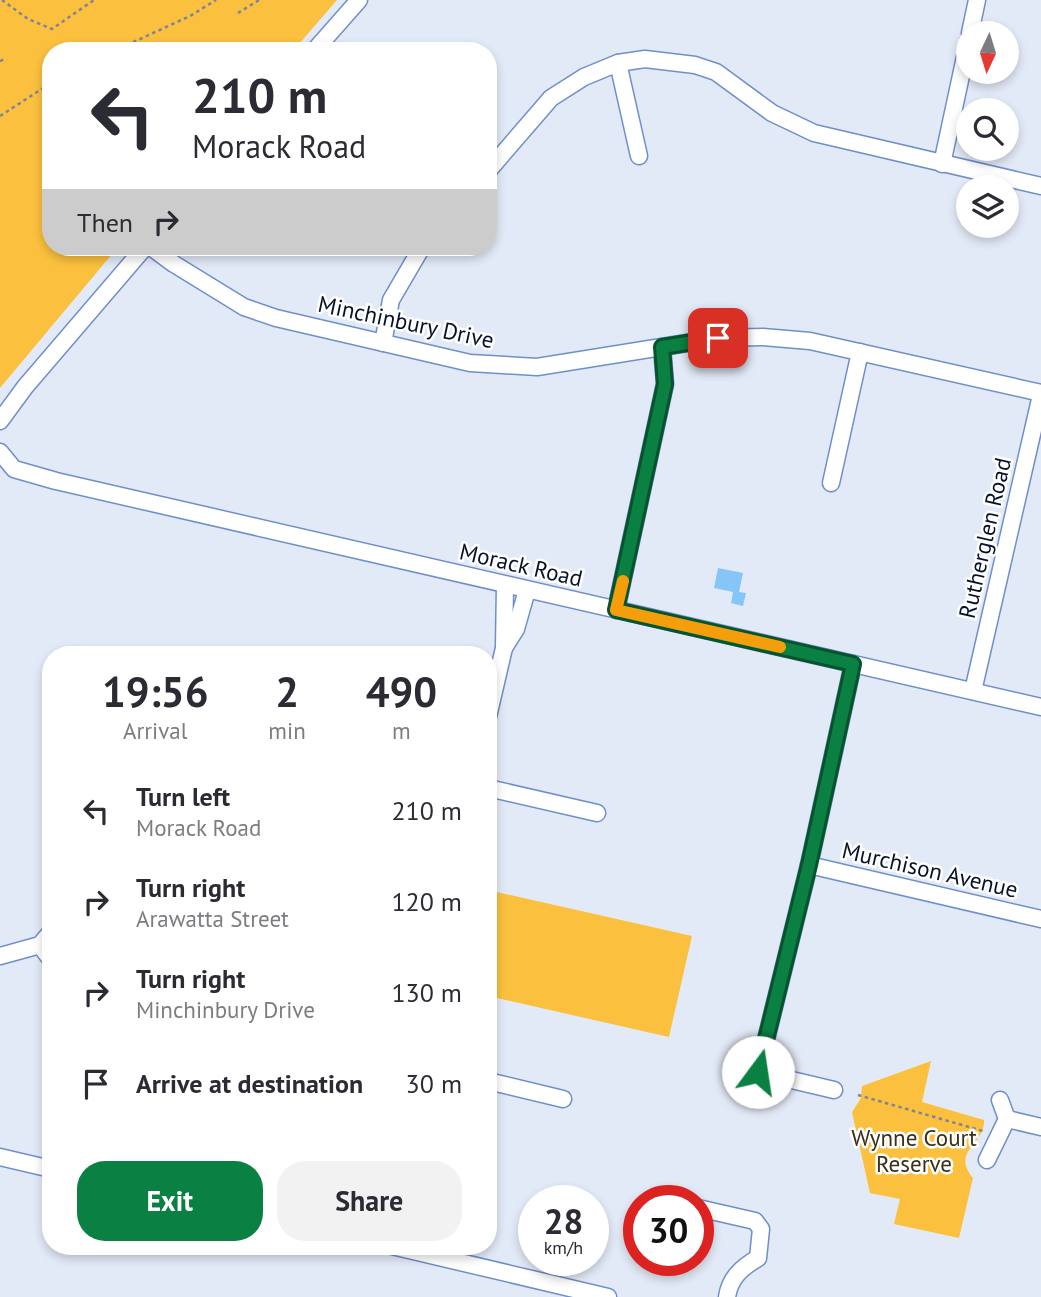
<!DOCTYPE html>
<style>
:root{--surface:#fff;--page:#f2f2f3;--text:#2b2b33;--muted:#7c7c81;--accent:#0b8043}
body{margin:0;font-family:"PT Sans",sans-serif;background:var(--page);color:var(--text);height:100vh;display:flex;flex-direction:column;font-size:26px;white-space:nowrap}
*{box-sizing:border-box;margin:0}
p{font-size:23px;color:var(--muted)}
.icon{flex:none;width:38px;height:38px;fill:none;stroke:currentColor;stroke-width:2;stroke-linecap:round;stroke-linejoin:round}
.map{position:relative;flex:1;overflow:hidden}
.side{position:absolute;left:42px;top:646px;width:455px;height:609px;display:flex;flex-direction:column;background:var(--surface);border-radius:28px;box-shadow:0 4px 10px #0003}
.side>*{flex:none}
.guide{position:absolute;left:42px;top:42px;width:455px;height:214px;border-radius:28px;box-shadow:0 4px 10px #0003;background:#fff;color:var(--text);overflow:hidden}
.needle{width:46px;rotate:184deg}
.controls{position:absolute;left:956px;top:21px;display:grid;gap:14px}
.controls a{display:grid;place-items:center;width:63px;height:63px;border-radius:50%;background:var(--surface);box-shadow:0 4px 10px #0003;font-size:35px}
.speed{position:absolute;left:518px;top:1185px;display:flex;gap:14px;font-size:35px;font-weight:700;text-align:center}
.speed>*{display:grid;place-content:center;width:91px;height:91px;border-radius:50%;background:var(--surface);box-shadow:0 4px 10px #0003;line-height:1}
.speed small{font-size:18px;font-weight:400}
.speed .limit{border:10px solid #d22;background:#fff;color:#111}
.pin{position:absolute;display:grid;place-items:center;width:60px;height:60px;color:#fff;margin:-30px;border-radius:14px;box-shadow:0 4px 10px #0006}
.me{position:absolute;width:77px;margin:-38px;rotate:14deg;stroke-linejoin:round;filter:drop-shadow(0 0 5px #0008)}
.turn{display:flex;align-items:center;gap:24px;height:147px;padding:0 35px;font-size:32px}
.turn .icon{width:91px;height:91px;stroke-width:2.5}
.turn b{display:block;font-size:49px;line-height:60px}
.then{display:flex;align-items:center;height:66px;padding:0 35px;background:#0003;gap:14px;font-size:26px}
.eta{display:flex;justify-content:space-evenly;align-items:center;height:119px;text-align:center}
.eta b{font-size:42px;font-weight:600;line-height:49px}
.action{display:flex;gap:14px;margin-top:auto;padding:14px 35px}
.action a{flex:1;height:80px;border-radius:28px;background:var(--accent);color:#fff;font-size:28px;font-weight:600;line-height:80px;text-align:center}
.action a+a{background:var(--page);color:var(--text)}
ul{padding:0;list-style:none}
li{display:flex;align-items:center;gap:21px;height:91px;padding:0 35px}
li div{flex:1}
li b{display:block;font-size:26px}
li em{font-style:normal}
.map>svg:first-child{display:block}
.green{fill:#fbc03d}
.building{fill:#85c5f7}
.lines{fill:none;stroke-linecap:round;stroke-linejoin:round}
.street-casing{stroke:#6f8fcb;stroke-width:19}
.path{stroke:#7d8697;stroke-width:2.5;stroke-dasharray:3.5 3.5;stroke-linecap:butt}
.street{stroke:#fff;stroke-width:16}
.route-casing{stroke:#07532c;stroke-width:18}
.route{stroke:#0b8043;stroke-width:12}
.slow{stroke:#f59e0b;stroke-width:12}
.labels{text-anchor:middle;stroke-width:5;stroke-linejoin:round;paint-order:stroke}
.street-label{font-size:23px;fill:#071228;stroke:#fff}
.park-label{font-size:23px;fill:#3a2f19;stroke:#fff}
</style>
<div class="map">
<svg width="1041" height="1297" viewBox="0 0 1041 1297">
<rect width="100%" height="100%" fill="#e3eaf7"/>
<g class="green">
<path d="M0,0H337L293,51H51V247H118L0,388Z"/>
<path d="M488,890L692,936L669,1037L488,996Z"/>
<path d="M931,1061L922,1102L984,1120C985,1145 951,1150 973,1178L959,1238L894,1224L900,1199L870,1193L852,1112L861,1098L862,1086Z"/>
</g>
<path class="building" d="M718,568L743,573L739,592L746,593L743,606L731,603L733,592L714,588Z"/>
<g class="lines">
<defs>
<g id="street">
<path d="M970,33L977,0"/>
<path d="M314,51L359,0"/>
<path d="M618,63L639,156"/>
<path d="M942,164L968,43"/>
<path d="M488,171L551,98L584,77L618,63L645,59L695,65L716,72L772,113L814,133L1041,186"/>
<path d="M151,247L174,264L244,307L276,318L470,363L537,367L718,338L763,337L810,341L1041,393"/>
<path d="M383,343L391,300L422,247"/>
<path d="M0,421L25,387L145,247"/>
<path d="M0,452L14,469L56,481L1041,707"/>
<path d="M831,483L860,352"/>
<path d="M616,610L665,384L662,347"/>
<path d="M504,648L516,629L527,590"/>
<path d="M973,691L1041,395"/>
<path d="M488,717L504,648L505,585"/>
<path d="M488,788L597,813"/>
<path d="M809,865L1041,919"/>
<path d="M40,945L51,960"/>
<path d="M0,956L40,945L51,932"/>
<path d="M488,1081L563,1099"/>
<path d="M834,1090L758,1072L809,865L853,664"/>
<path d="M1000,1100L1007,1119"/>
<path d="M0,1157L51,1169"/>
<path d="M987,1160L1007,1119L1041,1127"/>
<path d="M655,1198L667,1200"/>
<path d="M698,1208L755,1221L761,1229L758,1258C741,1268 730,1278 727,1297"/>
<path d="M392,1246L608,1297"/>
</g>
</defs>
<use href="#street" class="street-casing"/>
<g class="path">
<path d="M2,0L28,19L52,29L94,0"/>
<path d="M238,13L259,0"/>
<path d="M114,51L190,16L216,0"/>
<path d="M0,61L5,59"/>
<path d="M0,116L51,83"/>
<path d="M858,1095L983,1131"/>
</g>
<use href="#street" class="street"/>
</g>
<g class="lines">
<defs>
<path id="route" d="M718,338L662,347L665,384L616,610L853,664L809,865L758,1072"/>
</defs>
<use href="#route" class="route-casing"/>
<use href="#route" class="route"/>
<path class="slow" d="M623,581L616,610L780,647"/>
</g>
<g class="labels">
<g class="street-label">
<text transform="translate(406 322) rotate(12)" y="8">Minchinbury Drive</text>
<text transform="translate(985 538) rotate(-77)" y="8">Rutherglen Road</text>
<text transform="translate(521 565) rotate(13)" y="8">Morack Road</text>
<text transform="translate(930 870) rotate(13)" y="8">Murchison Avenue</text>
</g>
<g class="park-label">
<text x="914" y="1146">Wynne Court<tspan x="914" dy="26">Reserve</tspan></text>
</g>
</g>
</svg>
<div class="controls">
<a><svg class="needle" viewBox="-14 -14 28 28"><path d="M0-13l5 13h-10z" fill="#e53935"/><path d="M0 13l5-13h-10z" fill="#7c7c81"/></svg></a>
<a><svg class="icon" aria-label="search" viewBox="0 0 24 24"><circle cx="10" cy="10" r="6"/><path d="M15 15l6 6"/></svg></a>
<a><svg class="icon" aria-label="layers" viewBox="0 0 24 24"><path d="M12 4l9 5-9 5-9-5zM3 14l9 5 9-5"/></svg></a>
</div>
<div class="speed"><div>28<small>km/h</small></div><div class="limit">30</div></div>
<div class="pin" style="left:718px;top:338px;background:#d93025"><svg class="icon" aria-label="arrive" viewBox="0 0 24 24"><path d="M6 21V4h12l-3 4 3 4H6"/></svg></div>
<svg class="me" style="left:758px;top:1072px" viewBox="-20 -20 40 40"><circle r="19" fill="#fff"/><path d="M0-13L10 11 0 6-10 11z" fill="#0b8043"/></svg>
<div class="guide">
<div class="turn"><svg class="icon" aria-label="left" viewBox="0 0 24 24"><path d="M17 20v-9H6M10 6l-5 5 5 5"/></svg><div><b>210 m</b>Morack Road</div></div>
<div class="then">Then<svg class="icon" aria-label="right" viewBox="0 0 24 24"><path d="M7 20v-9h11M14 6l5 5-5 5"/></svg></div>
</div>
<section class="side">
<div class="eta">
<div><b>19:56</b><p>Arrival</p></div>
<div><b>2</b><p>min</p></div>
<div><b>490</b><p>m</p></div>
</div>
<ul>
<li><svg class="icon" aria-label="left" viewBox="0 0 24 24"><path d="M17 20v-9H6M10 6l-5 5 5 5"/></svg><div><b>Turn left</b><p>Morack Road</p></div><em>210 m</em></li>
<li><svg class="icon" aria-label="right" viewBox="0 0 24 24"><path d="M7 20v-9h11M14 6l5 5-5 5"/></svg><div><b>Turn right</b><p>Arawatta Street</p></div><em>120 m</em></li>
<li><svg class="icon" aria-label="right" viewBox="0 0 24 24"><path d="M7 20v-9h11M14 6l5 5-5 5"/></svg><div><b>Turn right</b><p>Minchinbury Drive</p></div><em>130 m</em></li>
<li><svg class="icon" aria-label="arrive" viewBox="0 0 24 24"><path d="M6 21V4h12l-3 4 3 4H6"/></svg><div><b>Arrive at destination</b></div><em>30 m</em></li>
</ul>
<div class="action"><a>Exit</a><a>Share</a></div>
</section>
</div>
